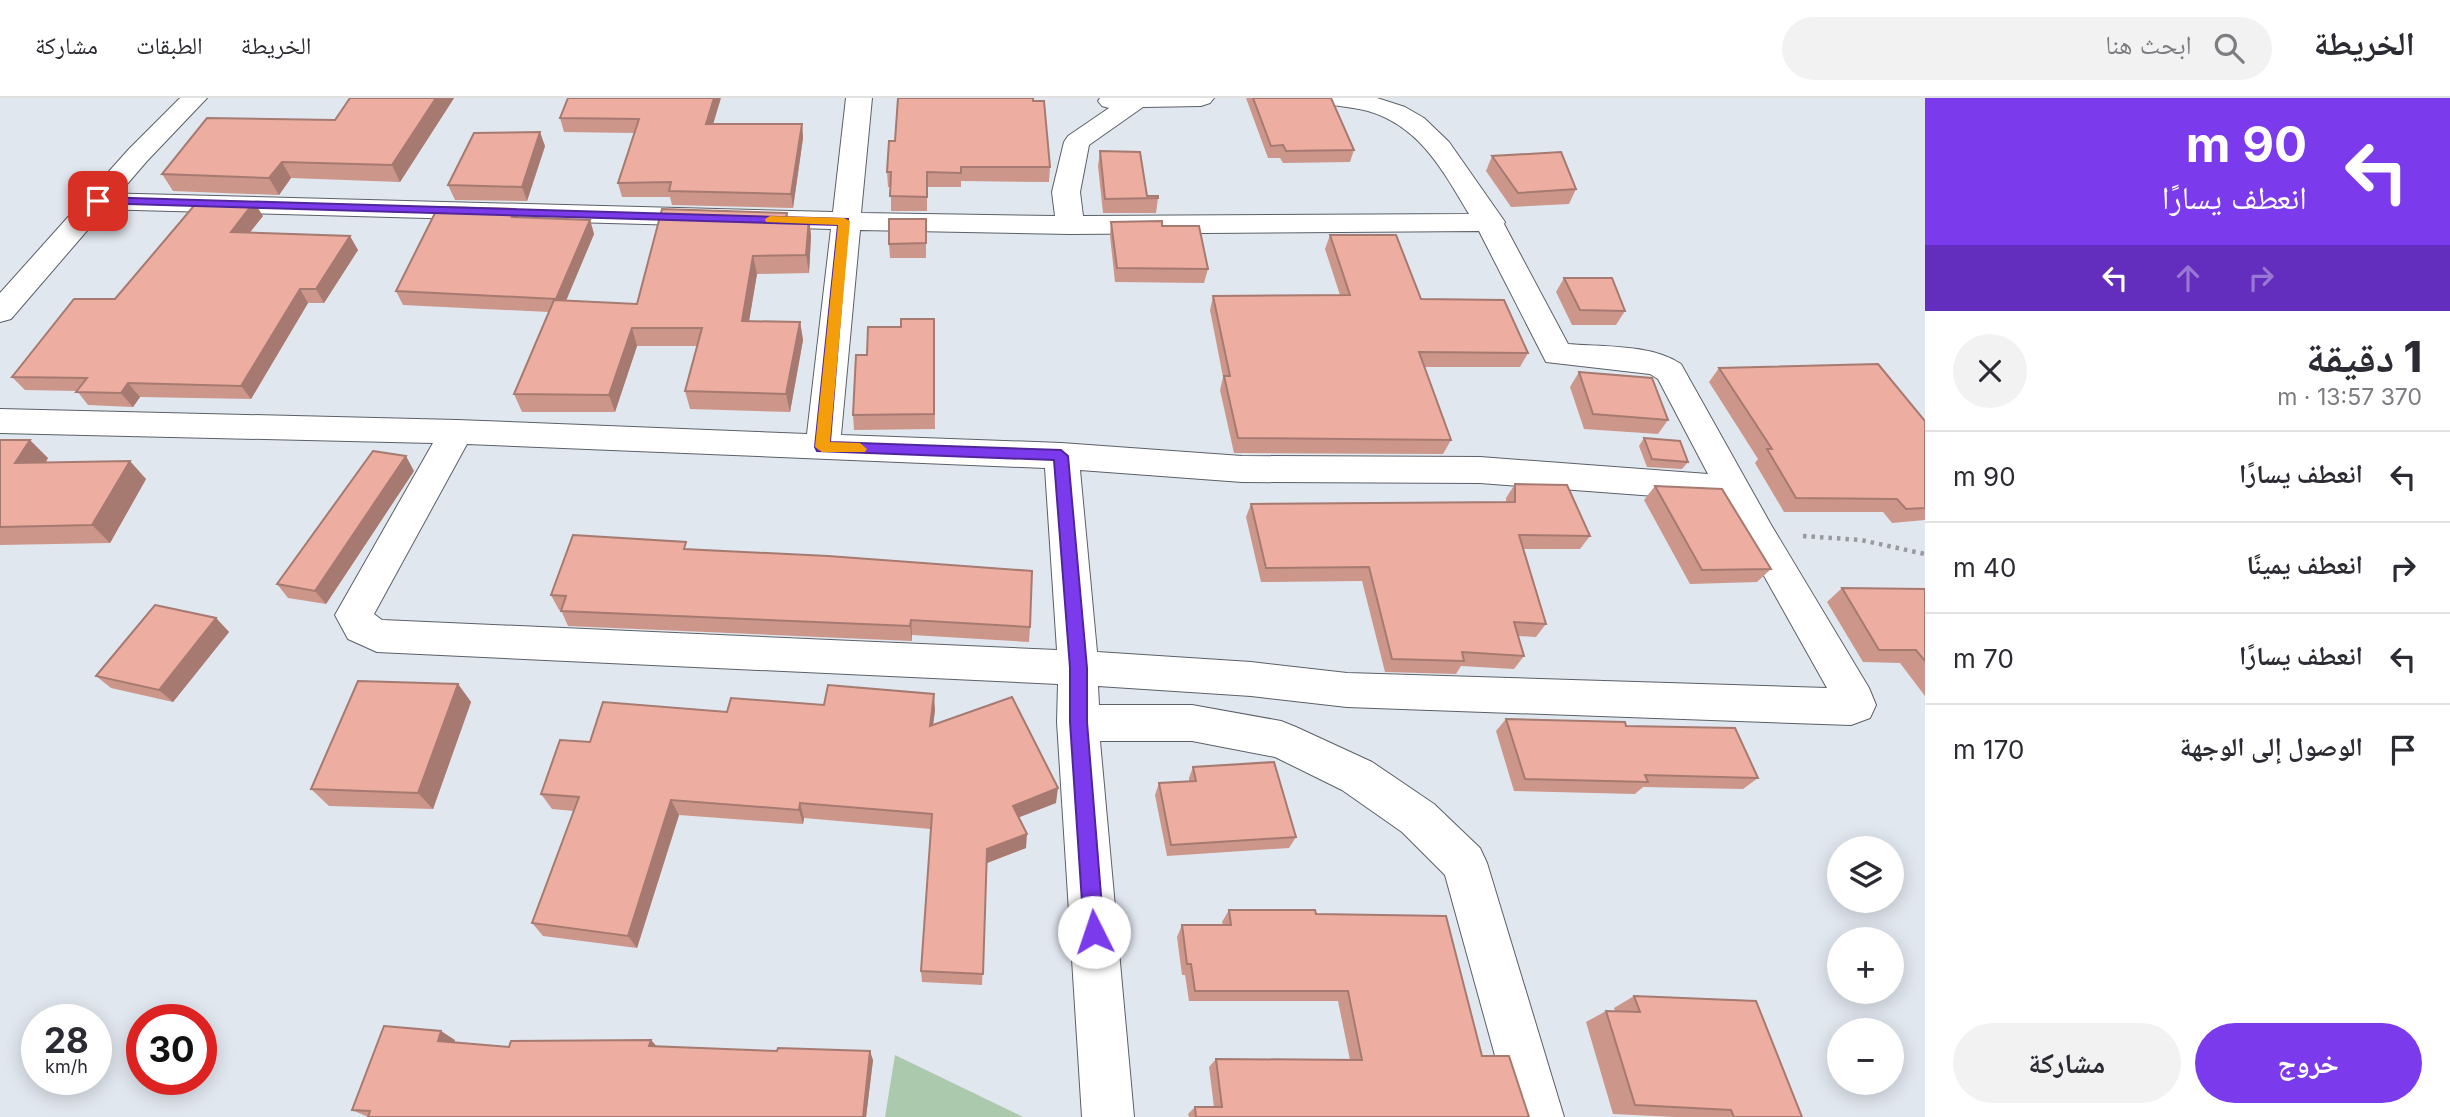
<!DOCTYPE html>
<html lang="ar">
<meta charset="utf-8">
<style>
:root{--surface:#fff;--page:#f2f2f3;--text:#2b2b33;--muted:#7c7c81;--line:#e1e1e2;--accent:#7c3aed}
body{margin:0;font-family:Inter,"Noto Naskh Arabic",sans-serif;background:var(--page);color:var(--text);direction:rtl;height:100vh;display:flex;flex-direction:column;font-size:26px;white-space:nowrap}
*{box-sizing:border-box;margin:0}
p{font-size:23px;color:var(--muted)}
.icon{flex:none;width:38px;height:38px;fill:none;stroke:currentColor;stroke-width:2;stroke-linecap:round;stroke-linejoin:round}
.map{position:relative;flex:1;overflow:hidden;direction:ltr}
.details{display:flex;flex-direction:column;background:var(--surface);width:525px}
.details>*{flex:none}
.guide{background:#7c3aed;color:#fff;overflow:hidden}
.buttons{position:absolute;left:1827px;top:738px;display:grid;gap:14px}
.buttons a{display:grid;place-items:center;width:77px;height:77px;border-radius:50%;background:var(--surface);box-shadow:0 4px 18px #0003;font-size:35px}
.speed{position:absolute;left:21px;top:906px;display:flex;gap:14px;font-size:35px;font-weight:700;text-align:center}
.speed>*{display:grid;place-content:center;width:91px;height:91px;border-radius:50%;background:var(--surface);box-shadow:0 4px 18px #0003;line-height:1}
.speed small{font-size:18px;font-weight:400}
.speed .limit{border:10px solid #d22;background:#fff;color:#111}
.pin{position:absolute;display:grid;place-items:center;width:60px;height:60px;color:#fff;margin:-30px;border-radius:14px;box-shadow:0 4px 10px #0006}
.me{position:absolute;width:77px;margin:-38px;rotate:356deg;stroke-linejoin:round;filter:drop-shadow(0 0 5px #0008)}
.turn{display:flex;align-items:center;gap:24px;height:147px;padding:0 28px;font-size:32px}
.turn .icon{width:91px;height:91px;stroke-width:2.5}
.turn b{display:block;font-size:49px;line-height:60px}
.lanes{display:flex;align-items:center;height:66px;padding:0 28px;background:#0003;justify-content:center;gap:35px;direction:ltr}
.lanes .off{opacity:.35}
.round{display:grid;place-items:center;flex:none;width:74px;height:74px;border-radius:37px;background:var(--page)}
.headline{display:flex;align-items:center;justify-content:space-between;height:119px;padding:0 28px}
h1{font-size:42px;font-weight:800;line-height:52px}
.cta{display:flex;gap:14px;margin-top:auto;padding:14px 28px}
.cta a{flex:1;height:80px;border-radius:42px;background:var(--accent);color:#fff;font-size:28px;font-weight:800;line-height:80px;text-align:center}
.cta a+a{background:var(--page);color:var(--text)}
ul{padding:0;list-style:none}
li{display:flex;align-items:center;gap:21px;height:91px;padding:0 28px;border-top:2px solid var(--line)}
li div{flex:1}
li b{display:block;font-size:26px}
li em{font-style:normal}
header{display:flex;align-items:center;gap:42px;box-sizing:border-box;height:98px;padding:0 35px;background:var(--surface);border-bottom:2px solid var(--line)}
header strong{font-size:33px}
nav{display:flex;gap:38px;margin-inline-start:auto;font-size:24px}
.search{width:490px;height:63px;background:var(--page);display:flex;align-items:center;gap:18px;box-sizing:border-box;padding:0 24px;border-radius:38px;color:var(--muted);font-size:26px}
main{display:flex;flex:1;min-height:0}
.map>svg:first-child{display:block}
.green{fill:#abc9ad}
.lines{fill:none;stroke-linecap:round;stroke-linejoin:round}
.street-casing{stroke:#5b6067;stroke-width:2}
.secondary-casing{stroke:#5b6067;stroke-width:2}
.path{stroke:#979ba1;stroke-width:4.5;stroke-dasharray:3.5 5;stroke-linecap:butt}
.street{fill:#fff;fill-rule:evenodd}
.secondary{fill:#fff;fill-rule:evenodd}
.wall{fill:#cc968a}
.shaded-wall{fill:#a67a71}
.building{fill:#edaea1;stroke:#a67a71;stroke-width:2}
.route{fill:#7c3aed;stroke:#51269a;stroke-width:2}
.slow{fill:#f59e0b}
</style>
<header>
<strong>الخريطة</strong>
<div class="search"><svg class="icon" aria-label="search" viewBox="0 0 24 24"><circle cx="10" cy="10" r="6"/><path d="M15 15l6 6"/></svg>ابحث هنا</div>
<nav><a>الخريطة</a><a>الطبقات</a><a>مشاركة</a></nav>
</header>
<main>
<section class="details">
<div class="guide">
<div class="turn"><svg class="icon" aria-label="left" viewBox="0 0 24 24"><path d="M17 20v-9H6M10 6l-5 5 5 5"/></svg><div><b>90 m</b>انعطف يسارًا</div></div>
<div class="lanes"><svg class="icon" aria-label="left" viewBox="0 0 24 24"><path d="M17 20v-9H6M10 6l-5 5 5 5"/></svg><svg class="icon off" aria-label="ahead" viewBox="0 0 24 24"><path d="M12 20V5M6 11l6-6 6 6"/></svg><svg class="icon off" aria-label="right" viewBox="0 0 24 24"><path d="M7 20v-9h11M14 6l5 5-5 5"/></svg></div>
</div>
<div class="headline"><div><h1>1 دقيقة</h1><p>370 m · 13:57</p></div><a class="round"><svg class="icon" aria-label="close" viewBox="0 0 24 24"><path d="M6 6l12 12M18 6L6 18"/></svg></a></div>
<ul>
<li><svg class="icon" aria-label="left" viewBox="0 0 24 24"><path d="M17 20v-9H6M10 6l-5 5 5 5"/></svg><div><b>انعطف يسارًا</b></div><em>90 m</em></li>
<li><svg class="icon" aria-label="right" viewBox="0 0 24 24"><path d="M7 20v-9h11M14 6l5 5-5 5"/></svg><div><b>انعطف يمينًا</b></div><em>40 m</em></li>
<li><svg class="icon" aria-label="left" viewBox="0 0 24 24"><path d="M17 20v-9H6M10 6l-5 5 5 5"/></svg><div><b>انعطف يسارًا</b></div><em>70 m</em></li>
<li><svg class="icon" aria-label="arrive" viewBox="0 0 24 24"><path d="M6 21V4h12l-3 4 3 4H6"/></svg><div><b>الوصول إلى الوجهة</b></div><em>170 m</em></li>
</ul>
<div class="cta"><a>خروج</a><a>مشاركة</a></div>
</section>
<div class="map">
<svg width="1925" height="1019" viewBox="0 0 1925 1019">
<rect width="100%" height="100%" fill="#e1e7ef"/>
<path class="green" d="M895,957L1023,1019H885Z"/>
<g class="lines">
<defs>
<path id="street" d="M846,0H872L861,115L1055,118L1052,94L1064,44L1068,38L1109,10L1102,8L1098,3L1100,0H1214L1210,5L1201,8L1143,9L1089,47L1080,94L1083,118L1469,116C1443,73 1420,28 1368,13C1354,9 1339,9 1325,5L1321,0H1377L1405,9L1424,20L1449,44L1505,124L1504,126L1568,246C1603,249 1651,246 1681,266L1770,425L1869,590L1876,607L1870,620L1851,627L1347,609L1251,598L1098,588L1099,607H1192L1281,623L1296,629L1372,664L1434,706L1480,750L1487,765L1564,1019H1512L1445,777L1402,734L1342,692L1275,659L1192,643H1100L1134,1019H1082L1057,624L1058,586L377,554L348,541L335,517L433,345L0,335V311L457,322L807,336L831,131L98,111L88,109L84,103L88,97L98,95L833,114ZM860,132L1070,136L1479,133L1546,264L1650,276L1658,281L1708,376L1480,359L1242,358L1061,345L841,337ZM467,346L1045,370L1057,552L382,522L374,516ZM1080,372L1242,384L1480,385L1722,403L1827,590L1347,575L1251,564L1097,554Z"/>
<path id="secondary" d="M180,0H207L147,63L11,221L0,224V195L129,51Z"/>
</defs>
<use href="#street" class="street-casing"/>
<use href="#secondary" class="secondary-casing"/>
<path class="path" d="M1803,438L1861,442L1925,456"/>
<use href="#street" class="street"/>
<use href="#secondary" class="secondary"/>
</g>
<g class="wall">
<path d="M350,0H454L400,84L291,80L279,97L173,93L162,76L335,22Z"/>
<path d="M568,0L713,26H802L803,40L793,110L672,107L670,99H622L618,85L634,35L564,34L560,20Z"/>
<path d="M1246,0H1331L1354,52L1350,64L1283,65L1280,60H1268Z"/>
<path d="M895,43L1050,69L1049,84L961,83V89H927V113H891V89H888L887,74Z"/>
<path d="M545,48L527,103L455,102L448,87Z"/>
<path d="M1100,53L1147,98L1158,100L1156,115H1103L1098,68Z"/>
<path d="M1492,58L1576,91L1569,106L1511,109L1486,73Z"/>
<path d="M787,115L788,121L809,120L811,138L809,175L757,176L749,223L800,224L803,242L790,314L690,311L685,293L698,248H637L615,314H522L514,296L549,214L403,207L396,193L518,119L590,122L594,136L566,202L637,206Z"/>
<path d="M263,118L250,134L358,152L324,205H308L251,301L140,299L133,309L88,307L77,293L25,292L12,279L115,201Z"/>
<path d="M926,121V160H890L889,146Z"/>
<path d="M1111,124L1162,128L1208,171L1204,185L1115,184L1110,138Z"/>
<path d="M1330,137L1421,201L1528,255L1520,269H1424L1451,342L1443,356L1234,355L1220,292L1223,279L1210,212L1213,198L1340,197L1325,151Z"/>
<path d="M1564,180L1625,213L1616,227H1572L1556,194Z"/>
<path d="M934,221L935,331L854,332L853,317L867,257L901,229Z"/>
<path d="M1719,270L1925,323V422L1892,425L1883,414H1784L1755,365L1758,361L1709,284Z"/>
<path d="M1579,274L1668,322L1658,336L1584,331L1570,289Z"/>
<path d="M1644,340L1688,364L1682,371L1647,369L1639,348Z"/>
<path d="M0,342L48,360L46,364L146,381L110,445L0,447Z"/>
<path d="M414,373L326,506L288,500L277,486Z"/>
<path d="M1515,386L1590,438L1580,451H1523L1546,526L1536,539L1518,538L1524,558L1514,571L1461,568L1456,576L1385,574L1362,483L1261,484L1246,419L1251,406L1506,404V400Z"/>
<path d="M1655,388L1771,471L1757,484L1690,486L1644,402Z"/>
<path d="M688,452L1030,529L1029,544L912,537V543L568,528L561,512H559L551,497Z"/>
<path d="M1842,490L1925,491V598L1900,565L1863,564L1827,504Z"/>
<path d="M216,520L229,534L173,604L111,590L96,578Z"/>
<path d="M458,586L471,604L433,711L329,708L311,691Z"/>
<path d="M824,607L935,612L933,627L1056,705L1019,719L1026,750L987,765L982,887L922,884L921,873L931,731L804,720L803,726L679,717L637,850L543,838L532,825L574,713L552,711L541,696L590,644L727,614Z"/>
<path d="M1506,621L1626,628L1758,680L1743,691L1643,689L1635,696L1514,693L1496,633Z"/>
<path d="M1193,669L1296,739L1289,750L1167,758L1155,697L1159,685L1189,683V680Z"/>
<path d="M1229,812L1316,816L1482,958L1529,1019H1189L1188,1016L1195,1009H1214L1209,969L1216,961L1350,962L1338,903H1189L1185,877H1182L1177,839L1182,827H1223L1222,824Z"/>
<path d="M1634,898L1802,1019H1675L1613,1016L1586,924L1606,913H1615L1614,910Z"/>
<path d="M455,942L454,944L509,949L651,942L657,949L873,962L866,1019H368L352,1012Z"/>
</g>
<g class="shaded-wall">
<path d="M436,0H454L400,84L392,67Z"/>
<path d="M714,0H721L709,40L706,26Z"/>
<path d="M802,26L803,40L793,110L791,96Z"/>
<path d="M540,34L545,48L527,103L522,89Z"/>
<path d="M282,64L291,80L279,97L269,80Z"/>
<path d="M254,104L263,118L240,147L231,134Z"/>
<path d="M515,111L520,125L512,119Z"/>
<path d="M809,120L811,138L809,175L806,157Z"/>
<path d="M590,122L594,136L561,215L556,201Z"/>
<path d="M350,138L358,152L324,205L316,191Z"/>
<path d="M753,158L757,176L746,241L742,223Z"/>
<path d="M300,191L308,205L251,301L241,288Z"/>
<path d="M800,224L803,242L790,314L786,296Z"/>
<path d="M632,230L637,248L615,314L609,297Z"/>
<path d="M128,285L140,299L133,309L121,295Z"/>
<path d="M30,342L48,360L33,383L15,365Z"/>
<path d="M406,358L414,373L326,506L315,493Z"/>
<path d="M130,363L146,381L110,445L92,427Z"/>
<path d="M216,520L229,534L173,604L159,592Z"/>
<path d="M911,522L912,537V543L910,528Z"/>
<path d="M458,586L471,604L433,711L418,695Z"/>
<path d="M934,596L935,612L931,643L930,628Z"/>
<path d="M1058,690L1056,705L1012,722L1013,708Z"/>
<path d="M671,702L679,717L637,850L628,838Z"/>
<path d="M800,705L804,720L803,726L799,712Z"/>
<path d="M1027,736L1026,750L987,765V751Z"/>
<path d="M441,933L455,942L452,952L438,943Z"/>
<path d="M651,942L659,951L649,948Z"/>
<path d="M870,953L873,962L866,1019H863Z"/>
</g>
<g class="building">
<path d="M350,0H436L392,67L282,64L269,80L162,76L207,20L335,22Z"/>
<path d="M568,0H714L706,26H802L791,96L669,93L671,84L618,85L639,21L560,20Z"/>
<path d="M898,0H1033V3H1044L1050,69H961V75L927,74V99L890,98L891,74H887L889,43H895Z"/>
<path d="M1253,0H1331L1354,52L1286,53L1283,47L1271,48Z"/>
<path d="M540,34L522,89L448,87L474,35Z"/>
<path d="M1100,53L1140,54L1147,98H1158V100L1105,101Z"/>
<path d="M1561,54L1576,91L1518,95L1492,58Z"/>
<path d="M198,103L254,104L231,134L350,138L316,191H300L241,288L128,285L121,295L76,294L87,280L12,279L74,201H115Z"/>
<path d="M438,109L515,111L512,119L590,122L556,201L396,193Z"/>
<path d="M662,111L787,115L786,121L809,120L806,157L753,158L742,223L800,224L786,296L685,293L702,230H632L609,297L514,296L554,202L637,206Z"/>
<path d="M889,121H926V145L889,146Z"/>
<path d="M1162,123V128H1199L1208,171L1117,170L1111,124Z"/>
<path d="M1330,137H1396L1421,201L1504,202L1528,255L1419,254L1451,342L1238,340L1224,278H1230L1213,198L1350,197Z"/>
<path d="M1564,180H1612L1625,213L1580,212Z"/>
<path d="M901,221H934V316L853,317L856,257H867L868,229H901Z"/>
<path d="M1878,266L1925,323V410L1906,411L1897,401L1796,400L1767,351H1772L1719,270Z"/>
<path d="M1579,274L1652,280L1668,322L1593,316Z"/>
<path d="M1644,340L1680,343L1688,364L1652,361Z"/>
<path d="M0,342H30L15,365L130,363L92,427L0,429Z"/>
<path d="M373,353L406,358L315,493L277,486Z"/>
<path d="M1515,386L1567,387L1590,438L1519,437L1546,526L1514,524L1524,558L1462,554L1464,563L1392,561L1369,469L1266,470L1251,406L1515,404Z"/>
<path d="M1655,388L1722,391L1771,471L1702,472Z"/>
<path d="M573,437L686,444L684,451L828,458L1032,473L1030,529L911,522L910,528L561,513L566,498L551,497Z"/>
<path d="M1842,490L1925,491V563L1916,552H1879Z"/>
<path d="M155,507L216,520L159,592L96,578Z"/>
<path d="M358,583L458,586L418,695L311,691Z"/>
<path d="M828,587L934,596L930,628L1012,599L1058,690L1013,708L1027,736L987,751L983,876L921,873L932,716L800,705L799,712L671,702L628,838L532,825L579,699L541,696L560,642L590,644L603,604L727,614L731,600L824,607Z"/>
<path d="M1506,621L1625,624L1626,628L1735,630L1758,680L1645,677L1648,684L1525,681Z"/>
<path d="M1274,664L1296,739L1171,747L1159,685L1196,683L1193,669Z"/>
<path d="M1229,812H1315L1316,816L1446,818L1482,958H1509L1529,1019H1196L1195,1009H1222L1216,961L1362,962L1348,893H1195L1191,866H1187L1182,827H1231Z"/>
<path d="M1634,898L1756,903L1802,1019H1734L1731,1012L1635,1007L1606,913L1640,914Z"/>
<path d="M384,928L441,933L438,943L509,949L511,943L651,942L649,948L777,953L778,950L870,953L863,1019H368L370,1013L352,1012Z"/>
</g>
<path class="route" d="M98,99L848,121L830,344L1061,352L1068,358L1087,570V624L1104,834L1101,841L1094,844L1087,841L1084,834L1070,624V570L1054,362L817,353L815,349L838,127L94,105V100Z"/>
<path class="slow" d="M770,118L844,120L850,123L830,344L860,345L867,351L865,354H822L815,349L838,127L766,124L765,121Z"/>
</svg>
<div class="buttons">
<a><svg class="icon" aria-label="layers" viewBox="0 0 24 24"><path d="M12 4l9 5-9 5-9-5zM3 14l9 5 9-5"/></svg></a>
<a>+</a>
<a>−</a>
</div>
<div class="speed"><div>28<small>km/h</small></div><div class="limit">30</div></div>
<div class="pin" style="left:98px;top:103px;background:#d93025"><svg class="icon" aria-label="arrive" viewBox="0 0 24 24"><path d="M6 21V4h12l-3 4 3 4H6"/></svg></div>
<svg class="me" style="left:1094px;top:834px" viewBox="-20 -20 40 40"><circle r="19" fill="#fff"/><path d="M0-13L10 11 0 6-10 11z" fill="#7c3aed"/></svg>
</div>
</main>
